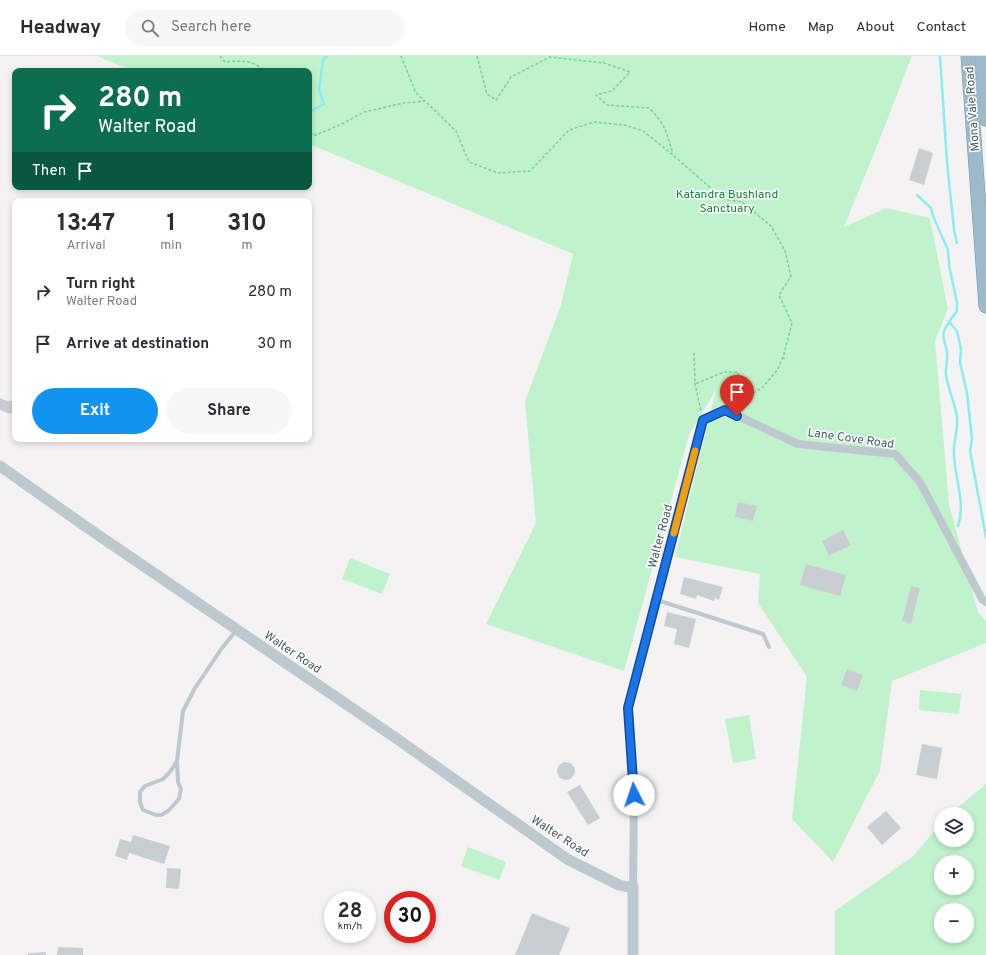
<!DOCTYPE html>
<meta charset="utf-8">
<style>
:root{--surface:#fff;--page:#f7f7f7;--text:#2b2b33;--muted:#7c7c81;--line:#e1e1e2;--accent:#1094f1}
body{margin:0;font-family:Overpass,sans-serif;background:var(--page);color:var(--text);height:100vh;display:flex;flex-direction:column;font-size:15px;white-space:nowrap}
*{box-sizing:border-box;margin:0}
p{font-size:13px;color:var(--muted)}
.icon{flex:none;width:22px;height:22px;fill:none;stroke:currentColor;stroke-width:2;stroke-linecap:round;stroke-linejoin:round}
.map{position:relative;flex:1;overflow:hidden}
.sheet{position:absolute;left:12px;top:142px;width:300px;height:244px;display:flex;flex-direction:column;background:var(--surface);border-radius:8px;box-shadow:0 2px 6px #0003}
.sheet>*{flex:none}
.hud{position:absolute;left:12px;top:12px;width:300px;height:122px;border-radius:8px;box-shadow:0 2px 6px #0003;background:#0b6e4f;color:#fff;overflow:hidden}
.buttons{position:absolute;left:934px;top:751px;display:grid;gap:8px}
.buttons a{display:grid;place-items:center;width:40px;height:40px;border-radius:50%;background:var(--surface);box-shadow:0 2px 6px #0003;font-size:20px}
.speed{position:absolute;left:324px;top:835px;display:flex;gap:8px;font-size:20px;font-weight:700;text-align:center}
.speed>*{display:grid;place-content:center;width:52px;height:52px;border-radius:50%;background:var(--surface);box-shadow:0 2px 6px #0003;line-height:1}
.speed small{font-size:10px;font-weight:400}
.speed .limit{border:6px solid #d22;background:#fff;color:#111}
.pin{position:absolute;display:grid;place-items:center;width:34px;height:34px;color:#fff;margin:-41px -17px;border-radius:50% 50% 50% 0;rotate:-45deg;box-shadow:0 0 4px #0007}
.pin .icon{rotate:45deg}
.me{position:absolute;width:44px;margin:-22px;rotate:356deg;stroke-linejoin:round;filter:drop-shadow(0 0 3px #0008)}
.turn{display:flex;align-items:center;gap:14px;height:84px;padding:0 20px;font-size:18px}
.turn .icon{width:52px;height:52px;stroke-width:2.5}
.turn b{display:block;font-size:28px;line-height:34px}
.then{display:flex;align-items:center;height:38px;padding:0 20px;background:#0003;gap:8px;font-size:15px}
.eta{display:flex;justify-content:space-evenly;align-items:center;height:68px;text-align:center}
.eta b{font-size:24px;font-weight:700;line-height:28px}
.action{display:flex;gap:8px;margin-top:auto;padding:8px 20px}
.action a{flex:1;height:46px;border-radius:24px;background:var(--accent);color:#fff;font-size:16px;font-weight:700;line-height:46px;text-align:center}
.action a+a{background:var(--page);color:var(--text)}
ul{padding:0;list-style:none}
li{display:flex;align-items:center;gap:12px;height:52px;padding:0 20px}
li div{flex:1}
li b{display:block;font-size:15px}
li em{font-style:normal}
header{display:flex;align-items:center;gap:24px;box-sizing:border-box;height:56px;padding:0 20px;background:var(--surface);border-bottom:1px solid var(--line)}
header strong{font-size:19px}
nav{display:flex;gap:22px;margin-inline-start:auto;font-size:14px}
.search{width:280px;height:36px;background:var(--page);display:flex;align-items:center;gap:10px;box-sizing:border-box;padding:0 14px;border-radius:22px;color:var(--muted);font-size:15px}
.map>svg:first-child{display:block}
.green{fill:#c0f3cc;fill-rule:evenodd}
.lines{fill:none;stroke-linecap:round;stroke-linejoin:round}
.stream{stroke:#8becf2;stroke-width:2.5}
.building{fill:#c9ced2}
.trunk-casing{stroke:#7399af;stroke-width:15}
.path{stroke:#75d397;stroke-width:1.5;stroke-dasharray:3 2;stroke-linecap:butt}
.service{stroke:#bdc9cf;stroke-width:4}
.minor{stroke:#bdc9cf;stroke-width:8}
.tertiary{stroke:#bdc9cf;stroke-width:11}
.trunk{stroke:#9cbaca;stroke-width:14}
.route-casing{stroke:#114b97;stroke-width:10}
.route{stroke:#1a73e8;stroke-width:7}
.slow{stroke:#f59e0b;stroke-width:7}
.labels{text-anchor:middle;stroke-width:3;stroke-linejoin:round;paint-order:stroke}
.street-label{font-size:12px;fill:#485961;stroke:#fff}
.park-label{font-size:12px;fill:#12843a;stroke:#fff}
</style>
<header>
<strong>Headway</strong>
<div class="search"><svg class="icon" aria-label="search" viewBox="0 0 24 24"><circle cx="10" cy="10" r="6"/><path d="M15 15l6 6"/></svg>Search here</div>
<nav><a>Home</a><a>Map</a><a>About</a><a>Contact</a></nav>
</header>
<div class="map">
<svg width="986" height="899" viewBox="0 0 986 899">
<rect width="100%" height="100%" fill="#f5f2f3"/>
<g class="green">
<path d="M97,0H912L877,90L844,171L886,152L930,162L948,253L935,285L949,448L978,556L986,565V587L892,625L880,715L833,806L792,763L807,621L758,547L760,518L675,501L716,334L689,379L624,615L486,568L536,467L525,345L561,249L573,198L309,88V15H133Z"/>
<path d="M350,502L390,518L382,538L342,523Z"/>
<path d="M920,634L961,638L959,658L919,654Z"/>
<path d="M749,659L756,703L733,707L725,663Z"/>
<path d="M986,728V899H835V855L912,801L941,768V784H967V758H950ZM941,806H967V832H941ZM941,854H967V880H941Z"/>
<path d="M468,791L506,806L499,824L461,810Z"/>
</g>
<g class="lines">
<g class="stream">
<path d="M940,0L947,106L954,174L957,187"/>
<path d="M309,56L324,48L319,34L323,4L327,0"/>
<path d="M917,139L931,152L933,160L948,194L949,209L957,247V255L949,266L957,275L961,293L960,306L967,337L972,383L970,395L986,481"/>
<path d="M949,266C938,282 946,282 947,298C948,305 945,312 946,319C948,333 955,347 957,361C958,371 955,381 954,391C952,418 967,444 958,470"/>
</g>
</g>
<g class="building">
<path d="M919,92L933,97L924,129L909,124Z"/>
<path d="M0,342L7,345H15V358L8,357L0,354Z"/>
<path d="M738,446L757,450L753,465L735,461Z"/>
<path d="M843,474L851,489L829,500L822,485Z"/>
<path d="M806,508L846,519L840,540L800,529Z"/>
<path d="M684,521L723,531L719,544L715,542L714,545L697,539L696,543L680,538Z"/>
<path d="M911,530L920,532L911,568L902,565Z"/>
<path d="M667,556L696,563L689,592L674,588L677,573L664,570Z"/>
<path d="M847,613L863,619L857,635L841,629Z"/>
<path d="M922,688L942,692L937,723L916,719Z"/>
<circle cx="566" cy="715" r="9"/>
<path d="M580,729L600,762L588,769L567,736Z"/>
<path d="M886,755L901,772L882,789L867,771Z"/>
<path d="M133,779L170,790L164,808L129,797L127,804L115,800L120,783L131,786Z"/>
<path d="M167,812L181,813L179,833L166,832Z"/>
<path d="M532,857L570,872L559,899H515Z"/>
<path d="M58,891L83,892V899H57Z"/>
<path d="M46,896V899H28V897Z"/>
</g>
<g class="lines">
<defs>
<g id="trunk">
<path d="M968,0L986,250"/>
<path d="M982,0L986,63"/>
</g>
</defs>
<use href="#trunk" class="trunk-casing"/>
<g class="path">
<path d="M220,0L225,6C239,5 253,3 264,15"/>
<path d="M401,0L416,37L425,45"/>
<path d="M477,0L487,38L496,44L511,21L550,1L604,7L630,16L612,35L596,39L607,49L649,52C665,67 667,78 673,98"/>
<path d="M309,72L313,80L340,69L364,56L404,47L425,45L456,75L469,106L498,117L530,115L569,74L594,66L625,69L643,75L673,99L723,143L742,146L771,170L785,195L791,220L779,239L792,267L784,298L778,313L763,331L752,338L740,332L738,316H724L695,328"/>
<path d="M694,297L695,328L701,355"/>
<path d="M782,302L787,303"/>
</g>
<g class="service">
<path d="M657,544L763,578L769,591"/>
<path d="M177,705L178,726L181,733L179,743L168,755L161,759H156L143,754L140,746V736L145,730L163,723L170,716L177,705L183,655L195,632L222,592L236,575"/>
</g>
<path class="minor" d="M633,830L634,739L628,652L703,364L725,354L798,388L895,398L920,426L982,543L986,546"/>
<path class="tertiary" d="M0,410L82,468L393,680L567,803L619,829L628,831L633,830V899"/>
<use href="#trunk" class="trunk"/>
</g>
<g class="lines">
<defs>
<path id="route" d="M634,739L628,652L703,364L725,354L737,360"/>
</defs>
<use href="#route" class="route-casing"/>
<use href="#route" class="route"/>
<path class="slow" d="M674,477L695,395"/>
</g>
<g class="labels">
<g class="street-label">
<text transform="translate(972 53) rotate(-94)" y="4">Mona Vale Road</text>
<text transform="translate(851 382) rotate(8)" y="4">Lane Cove Road</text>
<text transform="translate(660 480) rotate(-75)" y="4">Walter Road</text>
<text transform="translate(293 596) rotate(34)" y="4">Walter Road</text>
<text transform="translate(560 780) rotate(33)" y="4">Walter Road</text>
</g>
<g class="park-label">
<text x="727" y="142">Katandra Bushland<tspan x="727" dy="14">Sanctuary</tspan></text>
</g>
</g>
</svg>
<div class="buttons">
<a><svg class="icon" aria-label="layers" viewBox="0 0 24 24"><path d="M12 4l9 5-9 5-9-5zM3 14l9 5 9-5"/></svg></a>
<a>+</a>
<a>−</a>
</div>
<div class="speed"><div>28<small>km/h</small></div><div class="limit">30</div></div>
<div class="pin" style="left:737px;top:360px;background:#d93025"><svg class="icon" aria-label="arrive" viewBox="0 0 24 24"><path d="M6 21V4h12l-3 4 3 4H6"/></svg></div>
<svg class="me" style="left:634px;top:739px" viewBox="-20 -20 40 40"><circle r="19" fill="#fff"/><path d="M0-13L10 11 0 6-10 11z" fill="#1a73e8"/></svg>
<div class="hud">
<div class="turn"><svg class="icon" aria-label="right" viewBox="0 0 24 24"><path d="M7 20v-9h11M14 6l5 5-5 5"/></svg><div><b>280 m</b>Walter Road</div></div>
<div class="then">Then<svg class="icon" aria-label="arrive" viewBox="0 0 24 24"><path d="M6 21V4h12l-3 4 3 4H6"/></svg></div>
</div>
<section class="sheet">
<div class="eta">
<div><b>13:47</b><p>Arrival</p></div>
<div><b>1</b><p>min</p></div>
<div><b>310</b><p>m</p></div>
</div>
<ul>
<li><svg class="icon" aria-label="right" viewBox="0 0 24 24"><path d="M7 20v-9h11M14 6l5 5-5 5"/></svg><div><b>Turn right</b><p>Walter Road</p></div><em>280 m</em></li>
<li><svg class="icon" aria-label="arrive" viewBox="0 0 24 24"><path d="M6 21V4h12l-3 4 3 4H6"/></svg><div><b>Arrive at destination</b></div><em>30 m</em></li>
</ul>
<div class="action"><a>Exit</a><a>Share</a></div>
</section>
</div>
